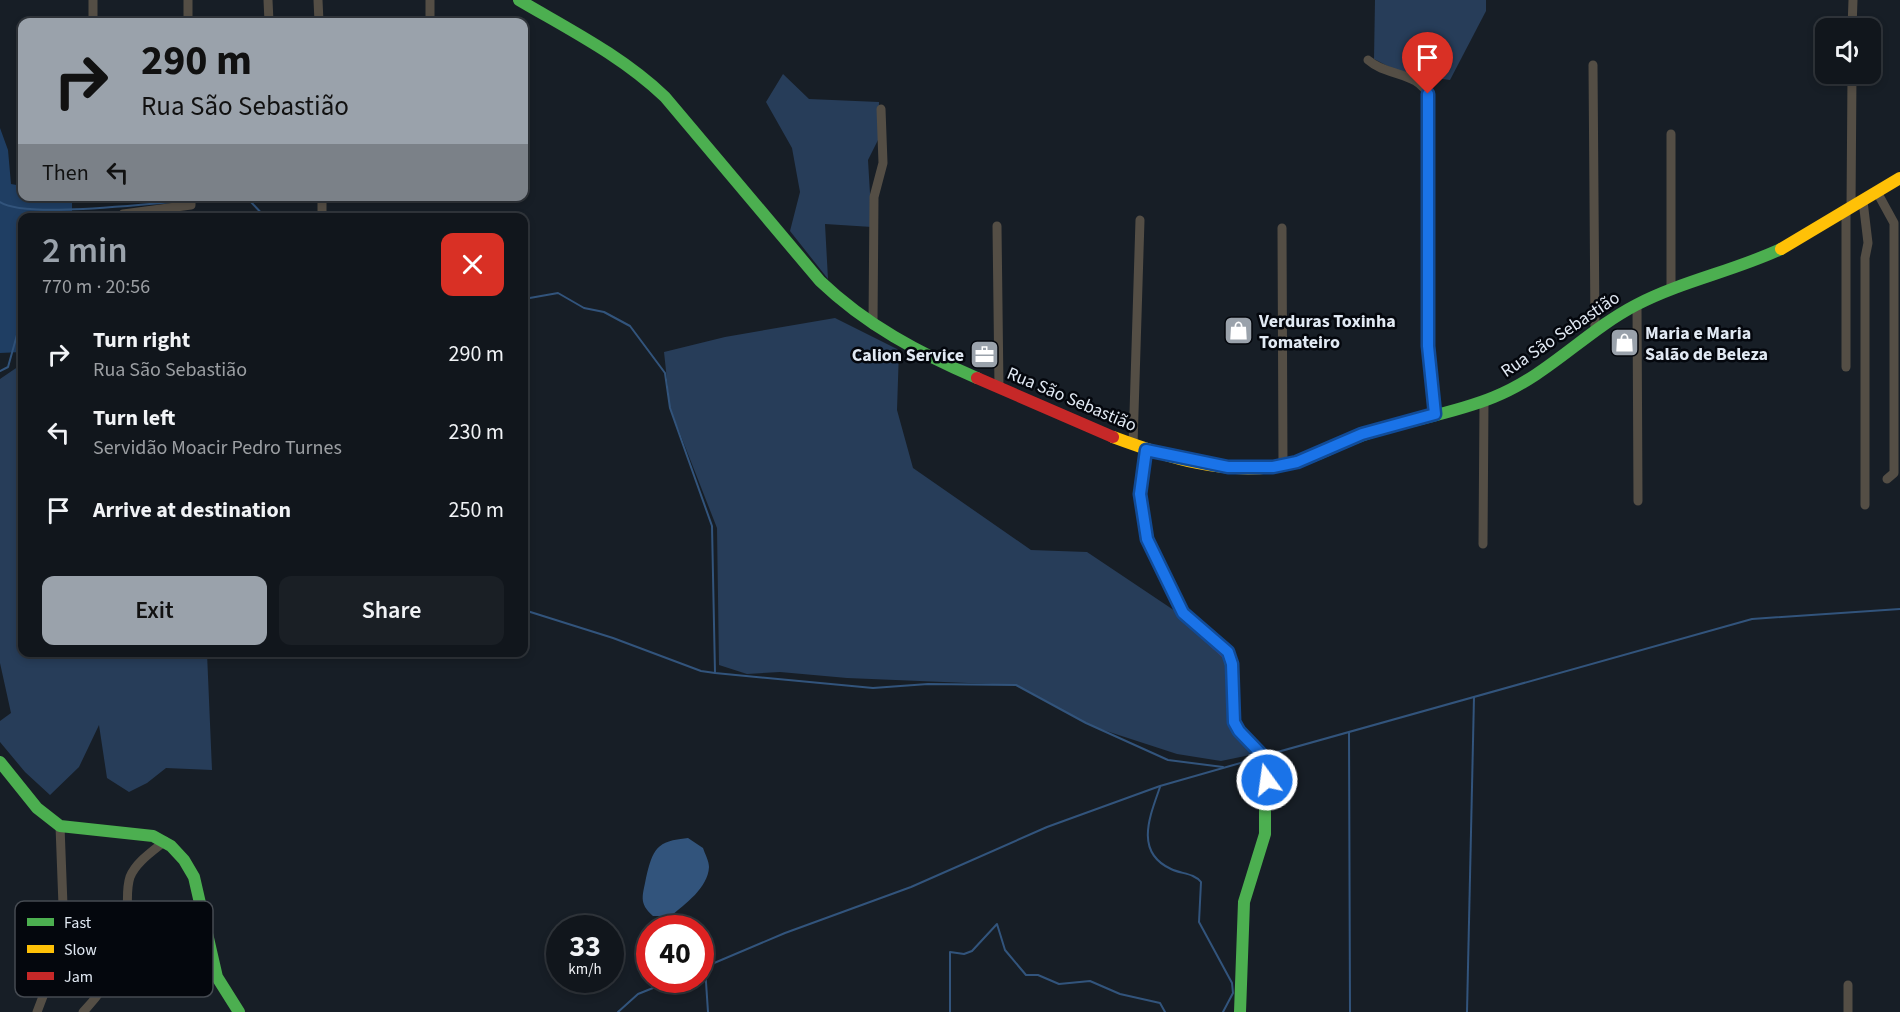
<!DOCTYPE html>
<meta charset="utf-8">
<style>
:root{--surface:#11161c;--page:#1a1f25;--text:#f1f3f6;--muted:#9c9fa3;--line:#30353b;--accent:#9aa2ab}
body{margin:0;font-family:"Source Sans 3",sans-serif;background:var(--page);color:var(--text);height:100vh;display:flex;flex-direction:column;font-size:22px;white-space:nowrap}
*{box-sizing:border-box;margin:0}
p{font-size:20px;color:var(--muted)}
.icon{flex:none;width:33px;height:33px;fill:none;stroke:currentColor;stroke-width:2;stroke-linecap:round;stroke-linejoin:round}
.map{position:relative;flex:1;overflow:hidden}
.sheet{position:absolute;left:18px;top:213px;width:510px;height:444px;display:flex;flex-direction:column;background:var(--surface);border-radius:12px;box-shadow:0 3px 9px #0003,0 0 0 2px var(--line)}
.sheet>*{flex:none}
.guide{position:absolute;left:18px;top:18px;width:510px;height:183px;border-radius:12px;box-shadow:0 3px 9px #0003,0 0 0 2px var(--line);background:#9aa2ab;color:#111;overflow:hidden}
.controls{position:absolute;left:1815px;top:18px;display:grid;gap:12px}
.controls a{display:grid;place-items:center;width:66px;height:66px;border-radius:12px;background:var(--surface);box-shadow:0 3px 9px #0003,0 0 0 2px var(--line);font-size:30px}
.speed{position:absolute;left:546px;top:915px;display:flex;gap:12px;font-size:30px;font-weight:700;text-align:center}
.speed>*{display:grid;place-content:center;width:78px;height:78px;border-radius:50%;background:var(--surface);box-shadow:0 3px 9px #0003,0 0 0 2px var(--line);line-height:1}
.speed small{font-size:15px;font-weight:400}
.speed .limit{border:9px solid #d22;background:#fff;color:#111}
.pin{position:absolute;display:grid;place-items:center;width:51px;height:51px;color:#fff;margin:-62px -26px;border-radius:50% 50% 50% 0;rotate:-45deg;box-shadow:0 0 6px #0007}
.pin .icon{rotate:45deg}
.me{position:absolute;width:66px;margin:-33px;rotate:346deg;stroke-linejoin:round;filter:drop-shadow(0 0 4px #0008)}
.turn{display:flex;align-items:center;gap:21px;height:126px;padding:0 24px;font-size:27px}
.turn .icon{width:78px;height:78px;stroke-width:2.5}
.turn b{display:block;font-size:42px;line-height:51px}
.then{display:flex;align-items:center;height:57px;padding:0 24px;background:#0003;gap:12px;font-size:22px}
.round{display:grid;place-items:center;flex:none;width:63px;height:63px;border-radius:12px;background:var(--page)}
.head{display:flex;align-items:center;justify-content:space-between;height:102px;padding:0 24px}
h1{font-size:36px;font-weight:600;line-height:45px;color:var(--accent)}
.cta{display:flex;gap:12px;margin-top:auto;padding:12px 24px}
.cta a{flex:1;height:69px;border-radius:12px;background:var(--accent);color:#111;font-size:24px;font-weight:600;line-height:69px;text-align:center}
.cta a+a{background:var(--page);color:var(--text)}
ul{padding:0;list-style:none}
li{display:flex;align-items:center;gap:18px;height:78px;padding:0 24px}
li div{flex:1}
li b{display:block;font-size:22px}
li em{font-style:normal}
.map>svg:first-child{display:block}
.green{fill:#273d59}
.forest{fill:#1f3e63}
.water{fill:#32547c}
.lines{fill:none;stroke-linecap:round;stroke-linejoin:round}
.stream{stroke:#32547c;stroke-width:2}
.street{stroke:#544e45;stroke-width:9}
.fast{stroke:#4caf50;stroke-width:12}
.slow{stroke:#ffc107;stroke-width:12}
.jam{stroke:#c62828;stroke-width:12}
.route-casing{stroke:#114b97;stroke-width:15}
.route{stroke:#1a73e8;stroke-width:10}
.labels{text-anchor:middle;stroke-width:5;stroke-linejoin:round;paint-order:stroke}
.poi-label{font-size:18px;font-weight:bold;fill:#e1e9f3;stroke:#04070d;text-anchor:start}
.street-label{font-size:18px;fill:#e1e9f3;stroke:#04070d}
.key{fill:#04070d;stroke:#464b52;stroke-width:1.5}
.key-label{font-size:16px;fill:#e1e9f3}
</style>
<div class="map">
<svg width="1900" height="1012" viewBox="0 0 1900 1012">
<rect width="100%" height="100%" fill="#171e26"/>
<g class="green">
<path d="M1375,0H1486V11L1450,80L1401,73L1374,59Z"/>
<path d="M783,74L809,99L879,102L878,140L868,160L872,227L825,224L828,279L790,231L800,192L792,148L766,102Z"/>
<path d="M835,318L899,350L897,410L913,468L1031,550L1087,552L1193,623L1228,652L1232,711L1255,754L1221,761L1177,754L1094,727L1016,685L847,678L780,672L747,674L719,665L717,528L670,408L664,352L725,337Z"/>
<path d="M22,364V652L207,653L212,770L166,768L147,783L129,792L107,778L99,725L79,767L50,795L25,772L0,742V721L11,713L0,663V379Z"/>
</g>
<path class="forest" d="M0,128L8,150L11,184L22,186V196L72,197V217L22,218V352L0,353Z"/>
<path class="water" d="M688,838L703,848C705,854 709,861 709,867C708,888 685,904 671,916H653C638,903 643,895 646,878C653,849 656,841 688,838Z"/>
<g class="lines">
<g class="stream">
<path d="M200,201L243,198L250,201L266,218"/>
<path d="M0,202C25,219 150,203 185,201"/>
<path d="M524,299L558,293L584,308L604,312L630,326L665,373L670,408L712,526L715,673"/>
<path d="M0,371L8,367L22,317"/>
<path d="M524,610L613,638L701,671L715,673L873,688L928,684L1016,685L1086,723L1168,760L1223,767"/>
<path d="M1349,733L1350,1012"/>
<path d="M1267,755L1752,619L1900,609"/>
<path d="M1160,787C1150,816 1134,852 1171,869C1181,874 1194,873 1201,882L1199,922L1232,983L1233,993L1223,1012"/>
<path d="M705,967L708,1012"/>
<path d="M700,969L785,933L911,887L1047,827L1160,786L1258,758"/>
<path d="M618,1012L638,994L673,980"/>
<path d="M950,1012V952L964,954L972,951L997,924L1005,950L1026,975H1038L1059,984L1090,981L1120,994L1160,1003L1165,1012"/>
<path d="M1467,1012L1474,697"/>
</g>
<g class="street">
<path d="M93,0V22"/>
<path d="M188,0V22"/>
<path d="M268,0L269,22"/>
<path d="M318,0L319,22"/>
<path d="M430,0V22"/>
<path d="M1852,28L1853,0"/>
<path d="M1368,60C1387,77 1419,71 1429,97L1428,346L1435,414"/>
<path d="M1593,65L1595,330"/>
<path d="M1671,134V289"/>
<path d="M1877,192L1894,223V473L1887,479"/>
<path d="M322,196V218"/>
<path d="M1863,201L1868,243L1865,258V505"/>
<path d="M1851,208L1852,74"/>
<path d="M123,214L191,205V196"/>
<path d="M997,226L999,388"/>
<path d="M1282,228L1283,466"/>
<path d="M1637,304L1638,501"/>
<path d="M873,325L874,197L883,163L881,109"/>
<path d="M1846,367V212"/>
<path d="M1133,445L1140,220"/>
<path d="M1483,544L1484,401"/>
<path d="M1848,985V1012"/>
<path d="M37,1012L58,957L64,932L60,826"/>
<path d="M83,1012C107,987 124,959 127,923C129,908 125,892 130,877C136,862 153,851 165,841"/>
</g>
<g class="fast">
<path d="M519,0C570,30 622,56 665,97L820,281C866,325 919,353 977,378"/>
<path d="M1346,442C1394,421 1446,417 1494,397C1547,376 1586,331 1636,305C1682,281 1734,271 1781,249"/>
<path d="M1229,655L1232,670L1234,721L1239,731L1260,752L1265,765V834L1244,902L1240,1012"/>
<path d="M0,762L37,808L60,826L153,836L171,846L184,860L194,877L217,977L239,1012"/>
</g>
<g class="slow">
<path d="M1781,249L1900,178"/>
<path d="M1113,437C1167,457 1226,477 1285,465C1306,461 1326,450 1346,442"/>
</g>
<g class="jam">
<path d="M977,378L1113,437"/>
<path d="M1146,450L1140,494L1147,539L1183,613L1229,655"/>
</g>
</g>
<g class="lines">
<defs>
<path id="route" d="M1267,780L1262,755L1239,731L1234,722L1232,664L1228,652L1183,613L1147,539L1140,494L1146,450L1228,467H1273L1297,462L1362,434L1435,414L1428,346V94"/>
</defs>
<use href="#route" class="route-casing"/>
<use href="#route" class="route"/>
</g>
<defs>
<symbol id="shop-square" viewBox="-11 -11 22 22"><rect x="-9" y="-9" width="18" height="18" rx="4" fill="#9aa2ab" stroke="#04070d"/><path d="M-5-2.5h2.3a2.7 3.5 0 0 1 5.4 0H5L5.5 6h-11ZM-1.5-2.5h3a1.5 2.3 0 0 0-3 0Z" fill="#fff"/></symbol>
<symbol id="office-square" viewBox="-11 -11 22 22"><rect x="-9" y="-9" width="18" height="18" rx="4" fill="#9aa2ab" stroke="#04070d"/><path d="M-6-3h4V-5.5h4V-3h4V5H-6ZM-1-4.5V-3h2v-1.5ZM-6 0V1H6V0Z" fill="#fff"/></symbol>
</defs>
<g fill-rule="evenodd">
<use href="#shop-square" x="1222" y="314" width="33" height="33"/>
<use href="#shop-square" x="1608" y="326" width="33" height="33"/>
<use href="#office-square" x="968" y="338" width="33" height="33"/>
</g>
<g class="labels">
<g class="poi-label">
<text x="1259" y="327">Verduras Toxinha<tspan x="1259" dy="21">Tomateiro</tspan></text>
<text x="1645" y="339">Maria e Maria<tspan x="1645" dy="21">Salão de Beleza</tspan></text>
<text x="964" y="361" text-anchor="end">Calion Service</text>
</g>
<g class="street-label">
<text transform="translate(1560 334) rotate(-34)" y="6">Rua São Sebastião</text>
<text transform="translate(1072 399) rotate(23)" y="6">Rua São Sebastião</text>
</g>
</g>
<rect x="15" y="901" width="198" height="96" rx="9" class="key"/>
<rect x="27" y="918" width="27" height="8" fill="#4caf50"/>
<rect x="27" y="945" width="27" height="8" fill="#ffc107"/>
<rect x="27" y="972" width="27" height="8" fill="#c62828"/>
<g class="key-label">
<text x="64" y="928">Fast</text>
<text x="64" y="955">Slow</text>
<text x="64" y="982">Jam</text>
</g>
</svg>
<div class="controls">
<a><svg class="icon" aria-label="sound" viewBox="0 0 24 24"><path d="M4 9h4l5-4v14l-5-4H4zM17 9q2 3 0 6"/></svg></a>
</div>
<div class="speed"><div>33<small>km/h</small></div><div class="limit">40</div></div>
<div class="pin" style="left:1428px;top:94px;background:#d93025"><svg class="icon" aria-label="arrive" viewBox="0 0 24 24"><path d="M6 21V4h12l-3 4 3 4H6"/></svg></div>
<svg class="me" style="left:1267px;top:780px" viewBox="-20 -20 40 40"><circle r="17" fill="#1a73e8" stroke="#fff" stroke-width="3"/><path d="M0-11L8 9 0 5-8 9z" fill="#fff"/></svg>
<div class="guide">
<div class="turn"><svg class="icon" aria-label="right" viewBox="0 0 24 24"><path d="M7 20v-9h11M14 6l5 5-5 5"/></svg><div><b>290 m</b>Rua São Sebastião</div></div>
<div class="then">Then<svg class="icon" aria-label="left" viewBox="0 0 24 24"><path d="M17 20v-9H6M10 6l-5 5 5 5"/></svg></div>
</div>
<section class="sheet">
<div class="head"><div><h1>2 min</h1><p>770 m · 20:56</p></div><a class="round" style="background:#d93025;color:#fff"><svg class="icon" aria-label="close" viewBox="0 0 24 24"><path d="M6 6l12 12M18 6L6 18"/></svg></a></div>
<ul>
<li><svg class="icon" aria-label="right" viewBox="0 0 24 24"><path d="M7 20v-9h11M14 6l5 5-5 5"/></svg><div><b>Turn right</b><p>Rua São Sebastião</p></div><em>290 m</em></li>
<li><svg class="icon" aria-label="left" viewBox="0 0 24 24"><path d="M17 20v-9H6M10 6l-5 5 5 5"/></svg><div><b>Turn left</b><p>Servidão Moacir Pedro Turnes</p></div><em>230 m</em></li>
<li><svg class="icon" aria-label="arrive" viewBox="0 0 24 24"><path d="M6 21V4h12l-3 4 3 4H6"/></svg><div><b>Arrive at destination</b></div><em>250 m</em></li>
</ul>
<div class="cta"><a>Exit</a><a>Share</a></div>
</section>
</div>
